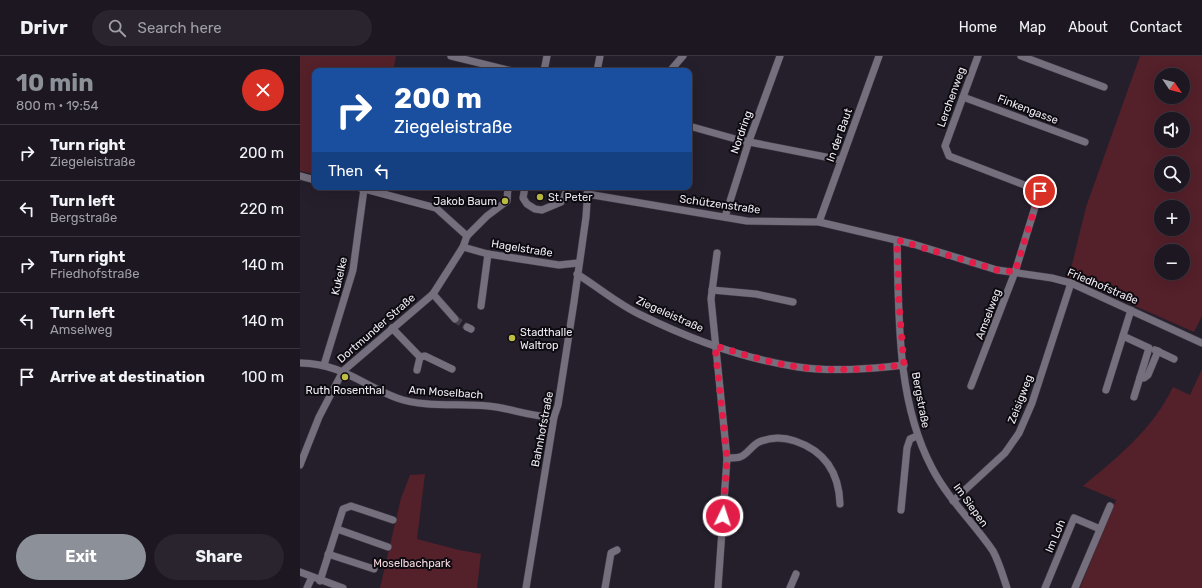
<!DOCTYPE html>
<meta charset="utf-8">
<style>
:root{--surface:#1c1721;--page:#29242e;--text:#f1f3f6;--muted:#a09fa5;--line:#3a363f;--accent:#8c9099}
body{margin:0;font-family:Rubik,sans-serif;background:var(--page);color:var(--text);height:100vh;display:flex;flex-direction:column;font-size:15px;white-space:nowrap}
*{box-sizing:border-box;margin:0}
p{font-size:13px;color:var(--muted)}
.icon{flex:none;width:22px;height:22px;fill:none;stroke:currentColor;stroke-width:2;stroke-linecap:round;stroke-linejoin:round}
.map{position:relative;flex:1;overflow:hidden}
.drawer{display:flex;flex-direction:column;background:var(--surface);width:300px}
.drawer>*{flex:none}
.hud{position:absolute;left:12px;top:12px;width:380px;height:122px;border-radius:8px;box-shadow:0 4px 16px #0002,0 0 0 1px var(--line);background:#1a4fa0;color:#fff;overflow:hidden}
.needle{width:26px;rotate:125deg}
.controls{position:absolute;left:854px;top:12px;display:grid;gap:8px}
.controls a{display:grid;place-items:center;width:36px;height:36px;border-radius:50%;background:var(--surface);box-shadow:0 4px 16px #0002,0 0 0 1px var(--line);font-size:20px}
.pin{position:absolute;display:grid;place-items:center;width:34px;height:34px;color:#fff;margin:-17px;border:2px solid #fff;border-radius:50%;box-shadow:0 1px 4px #0007}
.me{position:absolute;width:44px;margin:-22px;rotate:4deg;stroke-linejoin:round;filter:drop-shadow(0 0 3px #0008)}
.turn{display:flex;align-items:center;gap:14px;height:84px;padding:0 16px;font-size:18px}
.turn .icon{width:52px;height:52px;stroke-width:2.5}
.turn b{display:block;font-size:28px;line-height:34px}
.then{display:flex;align-items:center;height:38px;padding:0 16px;background:#0003;gap:8px;font-size:15px}
.round{display:grid;place-items:center;flex:none;width:42px;height:42px;border-radius:21px;background:var(--page)}
.head{display:flex;align-items:center;justify-content:space-between;height:68px;padding:0 16px}
h1{font-size:24px;font-weight:700;line-height:30px;color:var(--accent)}
.primary-button{display:flex;gap:8px;margin-top:auto;padding:8px 16px}
.primary-button a{flex:1;height:46px;border-radius:24px;background:var(--accent);color:#fff;font-size:16px;font-weight:700;line-height:46px;text-align:center}
.primary-button a+a{background:var(--page);color:var(--text)}
ul{padding:0;list-style:none}
li{display:flex;align-items:center;gap:12px;height:56px;padding:0 16px;border-top:1px solid var(--line)}
li div{flex:1}
li b{display:block;font-size:15px}
li em{font-style:normal}
header{display:flex;align-items:center;gap:24px;box-sizing:border-box;height:56px;padding:0 20px;background:var(--surface);border-bottom:1px solid var(--line)}
header strong{font-size:19px}
nav{display:flex;gap:22px;margin-inline-start:auto;font-size:14px}
.search{width:280px;height:36px;background:var(--page);display:flex;align-items:center;gap:10px;box-sizing:border-box;padding:0 14px;border-radius:22px;color:var(--muted);font-size:15px}
main{display:flex;flex:1;min-height:0}
.map>svg:first-child{display:block}
.green{fill:#54202a;fill-rule:evenodd}
.lines{fill:none;stroke-linecap:round;stroke-linejoin:round}
.minor-tunnel{stroke:#433e4a;stroke-width:7;stroke-dasharray:7 3.5;stroke-linecap:butt}
.minor-casing{stroke:#403b45;stroke-width:8}
.minor{stroke:#746e7d;stroke-width:7}
.route{stroke:#e11d48;stroke-width:7;stroke-dasharray:0 12.6}
.poi-dot{fill:#bfbe42;stroke:#0d0a10;stroke-width:1.5}
.labels{text-anchor:middle;stroke-width:4;stroke-linejoin:round;paint-order:stroke}
.street-label{font-size:11px;fill:#efebf4;stroke:#0d0a10}
.poi-label{font-size:11px;fill:#efebf4;stroke:#0d0a10;text-anchor:start}
.park-label{font-size:11px;fill:#f4dadd;stroke:#0d0a10}
</style>
<header>
<strong>Drivr</strong>
<div class="search"><svg class="icon" aria-label="search" viewBox="0 0 24 24"><circle cx="10" cy="10" r="6"/><path d="M15 15l6 6"/></svg>Search here</div>
<nav><a>Home</a><a>Map</a><a>About</a><a>Contact</a></nav>
</header>
<main>
<section class="drawer">
<div class="head"><div><h1>10 min</h1><p>800 m · 19:54</p></div><a class="round" style="background:#d93025;color:#fff"><svg class="icon" aria-label="close" viewBox="0 0 24 24"><path d="M6 6l12 12M18 6L6 18"/></svg></a></div>
<ul>
<li><svg class="icon" aria-label="right" viewBox="0 0 24 24"><path d="M7 20v-9h11M14 6l5 5-5 5"/></svg><div><b>Turn right</b><p>Ziegeleistraße</p></div><em>200 m</em></li>
<li><svg class="icon" aria-label="left" viewBox="0 0 24 24"><path d="M17 20v-9H6M10 6l-5 5 5 5"/></svg><div><b>Turn left</b><p>Bergstraße</p></div><em>220 m</em></li>
<li><svg class="icon" aria-label="right" viewBox="0 0 24 24"><path d="M7 20v-9h11M14 6l5 5-5 5"/></svg><div><b>Turn right</b><p>Friedhofstraße</p></div><em>140 m</em></li>
<li><svg class="icon" aria-label="left" viewBox="0 0 24 24"><path d="M17 20v-9H6M10 6l-5 5 5 5"/></svg><div><b>Turn left</b><p>Amselweg</p></div><em>140 m</em></li>
<li><svg class="icon" aria-label="arrive" viewBox="0 0 24 24"><path d="M6 21V4h12l-3 4 3 4H6"/></svg><div><b>Arrive at destination</b></div><em>100 m</em></li>
</ul>
<div class="primary-button"><a>Exit</a><a>Share</a></div>
</section>
<div class="map">
<svg width="902" height="532" viewBox="0 0 902 532">
<rect width="100%" height="100%" fill="#251f2c"/>
<g class="green">
<path d="M0,0H96L93,15H15L13,118L0,115Z"/>
<path d="M840,0H902V260L894,276L769,221L786,151ZM861,19H883V41H861ZM861,63H883V85H861ZM861,107H883V129H861ZM861,151H883V173H861ZM861,195H883V217H861Z"/>
<path d="M902,313V532H780L816,444L783,430C818,401 853,373 873,331L890,339Z"/>
<path d="M125,418L117,483L159,494L181,498L177,532H80L101,442L110,419Z"/>
</g>
<g class="lines">
<path class="minor-tunnel" d="M155,263L167,271"/>
<defs>
<g id="minor">
<path d="M151,0L212,15"/>
<path d="M721,0L804,31"/>
<path d="M244,15L247,0"/>
<path d="M297,15L300,0"/>
<path d="M370,15L383,0"/>
<path d="M663,41L785,86"/>
<path d="M389,70L439,84L541,104"/>
<path d="M0,120L15,124"/>
<path d="M57,131L136,152L167,180"/>
<path d="M225,131L223,142L227,148L235,153L242,154L261,146L269,131"/>
<path d="M287,138L447,165L519,166L613,188L697,214L752,222L771,227L902,287"/>
<path d="M425,161L449,85L480,0"/>
<path d="M519,166L579,0"/>
<path d="M597,184C599,259 596,344 632,412C648,443 674,467 693,495C699,506 703,520 707,532"/>
<path d="M163,191L188,198L259,209L278,207"/>
<path d="M417,197L411,243L427,402L418,532"/>
<path d="M277,218C298,231 319,249 341,259C390,283 444,303 498,311C533,316 569,313 604,309"/>
<path d="M412,234L456,238L493,246"/>
<path d="M133,238L155,263"/>
<path d="M181,250L188,198"/>
<path d="M167,271L171,273"/>
<path d="M92,272L120,301L117,314"/>
<path d="M823,280L849,292L834,341"/>
<path d="M855,294L874,303"/>
<path d="M120,301L125,300L152,313"/>
<path d="M0,307C43,308 60,328 97,342C124,352 159,347 188,350C211,352 230,361 254,361"/>
<path d="M24,309L53,214L64,133"/>
<path d="M840,321L844,322L848,319L858,295"/>
<path d="M671,330L715,216L740,135L649,100L645,90L678,0"/>
<path d="M806,334L831,254"/>
<path d="M427,402C431,402 436,402 440,401C447,399 452,389 459,386C471,381 483,381 495,385C525,395 539,416 540,448"/>
<path d="M0,409L19,361L43,315L133,238L163,191L167,180L187,160L207,145L208,131"/>
<path d="M653,445L705,397L719,377L732,347L771,227"/>
<path d="M601,454L607,392L610,383L617,380"/>
<path d="M37,473L88,491"/>
<path d="M28,498L74,513"/>
<path d="M0,516L43,532"/>
<path d="M20,525L43,453L51,450L93,464"/>
<path d="M7,532L12,521"/>
<path d="M226,532L254,361L258,349L274,246L286,161L288,131"/>
<path d="M305,532L311,497L317,494"/>
<path d="M490,532L496,518"/>
<path d="M745,532L774,462L800,473"/>
<path d="M775,532L810,450"/>
</g>
</defs>
<use href="#minor" class="minor-casing"/>
<use href="#minor" class="minor"/>
</g>
<g class="lines">
<path class="route" d="M423,460L427,402L415,290C443,298 470,307 499,311C534,316 569,313 604,309L599,248L597,184L697,214L715,216L740,135"/>
</g>
<g class="poi-dot">
<circle cx="240" cy="141" r="4"/>
<circle cx="205" cy="145" r="4"/>
<circle cx="212" cy="282" r="4"/>
<circle cx="45" cy="321" r="4"/>
</g>
<g class="labels">
<g class="street-label">
<text transform="translate(651 41) rotate(-70)" y="4">Lerchenweg</text>
<text transform="translate(728 53) rotate(21)" y="4">Finkengasse</text>
<text transform="translate(441 76) rotate(-71)" y="4">Nordring</text>
<text transform="translate(539 79) rotate(-70)" y="4">In der Baut</text>
<text transform="translate(420 148) rotate(8)" y="4">Schützenstraße</text>
<text transform="translate(222 192) rotate(9)" y="4">Hagelstraße</text>
<text transform="translate(39 220) rotate(-77)" y="4">Kukelke</text>
<text transform="translate(803 230) rotate(23)" y="4">Friedhofstraße</text>
<text transform="translate(370 258) rotate(24)" y="4">Ziegeleistraße</text>
<text transform="translate(688 258) rotate(-69)" y="4">Amselweg</text>
<text transform="translate(76 272) rotate(-41)" y="4">Dortmunder Straße</text>
<text transform="translate(146 336) rotate(4)" y="4">Am Moselbach</text>
<text transform="translate(720 343) rotate(-69)" y="4">Zeisigweg</text>
<text transform="translate(621 344) rotate(79)" y="4">Bergstraße</text>
<text transform="translate(242 373) rotate(-79)" y="4">Bahnhofstraße</text>
<text transform="translate(671 449) rotate(54)" y="4">Im Siepen</text>
<text transform="translate(755 480) rotate(-67)" y="4">Im Loh</text>
</g>
<g class="poi-label">
<text x="248" y="145">St. Peter</text>
<text x="197" y="149" text-anchor="end">Jakob Baum</text>
<text x="220" y="280">Stadthalle<tspan x="220" dy="13">Waltrop</tspan></text>
<text x="45" y="338" text-anchor="middle">Ruth Rosenthal</text>
</g>
<g class="park-label">
<text x="112" y="511">Moselbachpark</text>
</g>
</g>
</svg>
<div class="controls">
<a><svg class="needle" viewBox="-14 -14 28 28"><path d="M0-13l5 13h-10z" fill="#e53935"/><path d="M0 13l5-13h-10z" fill="#a09fa5"/></svg></a>
<a><svg class="icon" aria-label="sound" viewBox="0 0 24 24"><path d="M4 9h4l5-4v14l-5-4H4zM17 9q2 3 0 6"/></svg></a>
<a><svg class="icon" aria-label="search" viewBox="0 0 24 24"><circle cx="10" cy="10" r="6"/><path d="M15 15l6 6"/></svg></a>
<a>+</a>
<a>−</a>
</div>
<div class="pin" style="left:740px;top:135px;background:#d93025"><svg class="icon" aria-label="arrive" viewBox="0 0 24 24"><path d="M6 21V4h12l-3 4 3 4H6"/></svg></div>
<svg class="me" style="left:423px;top:460px" viewBox="-20 -20 40 40"><circle r="17" fill="#e11d48" stroke="#fff" stroke-width="3"/><path d="M0-11L8 9 0 5-8 9z" fill="#fff"/></svg>
<div class="hud">
<div class="turn"><svg class="icon" aria-label="right" viewBox="0 0 24 24"><path d="M7 20v-9h11M14 6l5 5-5 5"/></svg><div><b>200 m</b>Ziegeleistraße</div></div>
<div class="then">Then<svg class="icon" aria-label="left" viewBox="0 0 24 24"><path d="M17 20v-9H6M10 6l-5 5 5 5"/></svg></div>
</div>
</div>
</main>
